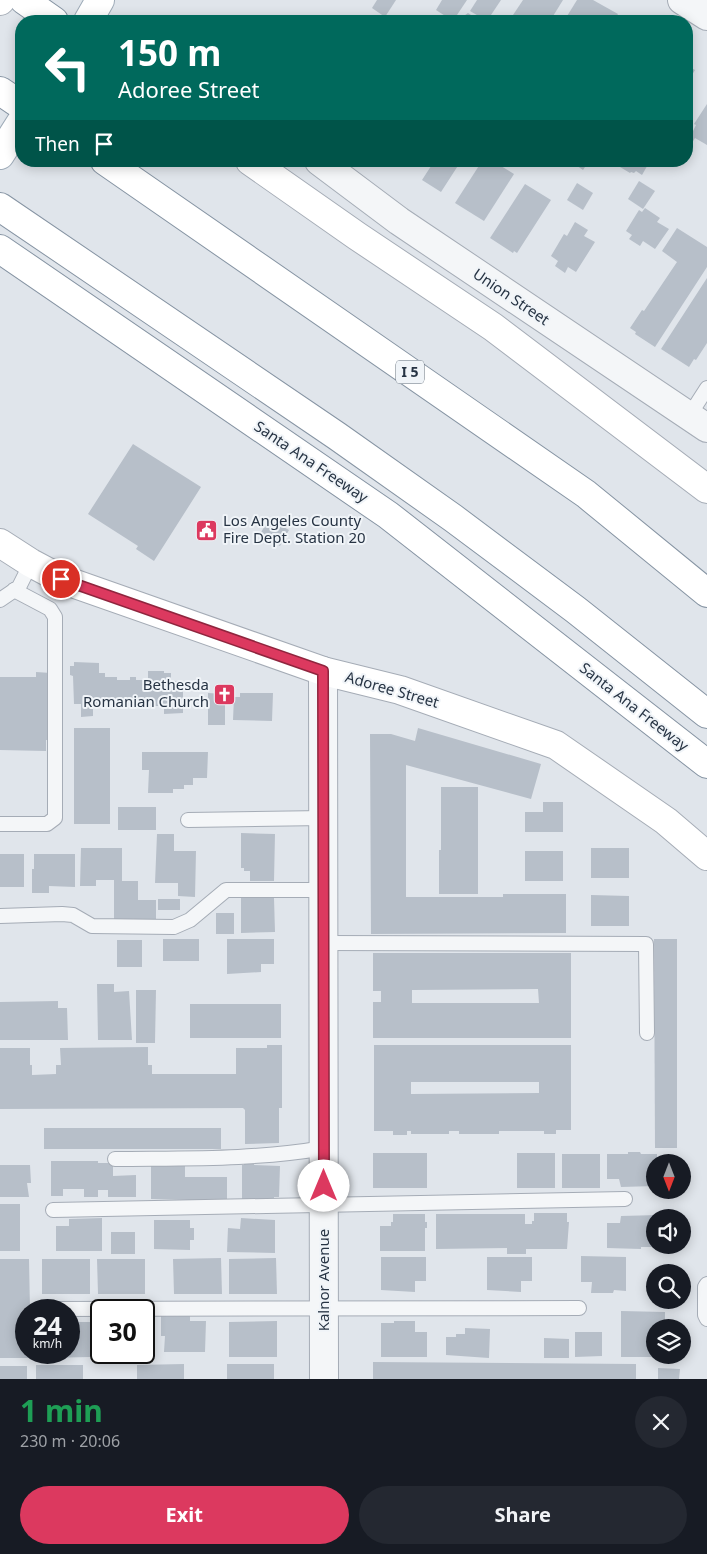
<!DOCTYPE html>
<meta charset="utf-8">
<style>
:root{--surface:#171b24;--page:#242831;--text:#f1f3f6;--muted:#9ea1a6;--accent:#dc395f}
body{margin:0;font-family:"Noto Sans",sans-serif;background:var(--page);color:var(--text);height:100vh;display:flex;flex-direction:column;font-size:19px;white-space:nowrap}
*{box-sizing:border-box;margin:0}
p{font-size:16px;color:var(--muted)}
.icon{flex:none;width:28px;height:28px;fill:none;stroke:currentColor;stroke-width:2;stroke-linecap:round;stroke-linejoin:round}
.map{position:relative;height:1379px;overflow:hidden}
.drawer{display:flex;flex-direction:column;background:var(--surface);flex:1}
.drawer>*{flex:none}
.hud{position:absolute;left:15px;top:15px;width:678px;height:152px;border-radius:20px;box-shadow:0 2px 12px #0003;background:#00695c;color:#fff;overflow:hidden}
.needle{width:32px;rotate:180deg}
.fabs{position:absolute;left:646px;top:1154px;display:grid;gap:10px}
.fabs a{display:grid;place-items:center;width:45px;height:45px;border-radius:50%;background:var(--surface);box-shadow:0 2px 12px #0003;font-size:25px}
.speed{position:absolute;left:15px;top:1299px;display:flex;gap:10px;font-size:25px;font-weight:700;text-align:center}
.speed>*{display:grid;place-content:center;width:65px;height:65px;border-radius:50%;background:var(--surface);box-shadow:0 2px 12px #0003;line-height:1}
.speed small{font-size:12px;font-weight:400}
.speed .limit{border:2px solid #111;border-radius:8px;background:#fff;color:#111}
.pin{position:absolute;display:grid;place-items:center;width:42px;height:42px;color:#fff;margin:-21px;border:2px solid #fff;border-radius:50%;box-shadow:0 1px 5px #0007}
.me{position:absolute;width:55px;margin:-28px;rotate:0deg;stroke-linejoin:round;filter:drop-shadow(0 0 4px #0008)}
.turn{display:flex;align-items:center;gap:18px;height:105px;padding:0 20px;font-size:22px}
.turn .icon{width:65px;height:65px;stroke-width:2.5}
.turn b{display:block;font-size:35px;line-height:42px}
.then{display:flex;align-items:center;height:48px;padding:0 20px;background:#0003;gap:10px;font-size:19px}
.round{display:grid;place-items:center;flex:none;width:52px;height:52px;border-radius:26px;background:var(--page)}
.summary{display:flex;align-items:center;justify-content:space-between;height:85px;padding:0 20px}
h1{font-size:30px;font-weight:700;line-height:38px;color:#1e9e55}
.action{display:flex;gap:10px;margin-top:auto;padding:10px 20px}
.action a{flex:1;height:58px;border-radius:30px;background:var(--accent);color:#fff;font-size:20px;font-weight:700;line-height:58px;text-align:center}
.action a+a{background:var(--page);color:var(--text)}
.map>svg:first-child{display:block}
.building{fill:#b7bfc9;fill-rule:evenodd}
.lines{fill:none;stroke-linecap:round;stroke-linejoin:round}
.service-casing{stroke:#a5acb6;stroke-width:16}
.minor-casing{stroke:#a5acb6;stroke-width:30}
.secondary-casing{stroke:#a5acb6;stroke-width:30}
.primary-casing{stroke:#9eabb8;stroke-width:30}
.motorway-casing{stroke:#8694a3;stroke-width:30}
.service{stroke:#f4f6f8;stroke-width:14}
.minor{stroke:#f4f6f8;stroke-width:28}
.secondary{stroke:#fff;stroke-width:28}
.primary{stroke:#fff;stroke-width:28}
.motorway{stroke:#fff;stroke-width:28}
.route-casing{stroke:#8f253e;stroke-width:12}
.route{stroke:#dc395f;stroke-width:9}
.labels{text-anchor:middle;stroke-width:4;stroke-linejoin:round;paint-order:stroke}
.shield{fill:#f0f4f8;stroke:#636e7a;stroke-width:1}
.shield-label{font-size:14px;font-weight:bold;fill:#273444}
.street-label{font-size:15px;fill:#273444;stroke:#f0f4f8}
.poi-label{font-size:15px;fill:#273444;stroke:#f0f4f8;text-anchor:start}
</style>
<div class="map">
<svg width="707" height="1379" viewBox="0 0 707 1379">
<rect width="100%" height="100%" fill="#e0e5eb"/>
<g class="building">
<path d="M377,0H396L385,17L372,8Z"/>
<path d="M442,0H467L453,21L436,10Z"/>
<path d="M477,0H501L487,21L470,11Z"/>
<path d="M523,0H563L550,21H509Z"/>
<path d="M577,0H593L618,14L613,21H564Z"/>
<path d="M468,13L474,17L475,21H461V18Z"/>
<path d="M686,65L695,70L686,85Z"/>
<path d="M707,104V145L695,138L692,143L689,141L687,143L690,145L686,151V127L692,133L696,125L694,124Z"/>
<path d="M430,161H461L441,192L422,180L433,163Z"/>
<path d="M482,161H493L514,174L484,221L455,203Z"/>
<path d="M570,161H589L583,170Z"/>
<path d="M610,161H650L642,175L636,171L634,173L631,172L630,173Z"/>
<path d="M639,181L655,191L643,209L628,199Z"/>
<path d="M577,183L593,193L583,210L567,200Z"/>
<path d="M525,184L551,200L517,253L514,251L513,253L490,238Z"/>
<path d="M645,208L660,218L657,222L669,229L655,249L643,241L640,246L629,239L632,235L626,231L639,210L642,212Z"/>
<path d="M575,222L588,230L584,236L595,242L576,272L568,267L565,273L555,266L558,261L551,256L564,234L567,236Z"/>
<path d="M677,228L707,247V267L655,347L635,334L636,332L630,328L642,310L644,311L677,262L662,251Z"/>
<path d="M707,278V343L696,360L694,359L689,367L661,349Z"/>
<path d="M133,444L201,487L154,561L136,549L138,546L88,514Z"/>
<path d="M269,519L289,530L280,546L260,534Z"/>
<path d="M74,662L99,663V673H105V677H117V680H130V677H136V680H148V671H164V673H171V681H186V688H183V713L164,714V706H99V704H93V716L81,717V704H74L73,676L70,675V666H74Z"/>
<path d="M36,672L51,673V740H46V751L0,750V677H36Z"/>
<path d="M208,693L225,694V725H208Z"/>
<path d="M240,693H273L272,721L233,720L234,697H240Z"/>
<rect x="74" y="728" width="36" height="96"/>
<path d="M418,728L541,764L531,799L406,765V897H503V894H566V933L371,934L370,734H391L415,741Z"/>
<path d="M142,752H208L207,778H193V785H184V789H173V793H148L149,770H142Z"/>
<path d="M441,787H478V894H439V850H441Z"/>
<path d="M543,802H563V832H525V812H543Z"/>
<rect x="118" y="807" width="38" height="23"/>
<path d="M241,833L275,834L274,881H250V871H244V868H241Z"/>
<path d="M157,834H174V851H196L195,897L178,896V883H155Z"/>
<path d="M81,848H122V881H138V900H156V920H114V880H96V886H80Z"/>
<rect x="591" y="848" width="38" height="30"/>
<rect x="525" y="851" width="38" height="30"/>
<rect x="0" y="854" width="24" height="33"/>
<path d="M34,854H75V887L49,886V893H32V869H34Z"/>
<path d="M591,895L629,896V926H591Z"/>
<path d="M241,898H274L275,932L241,933Z"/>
<rect x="158" y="899" width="22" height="11"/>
<rect x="216" y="913" width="18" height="21"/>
<rect x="163" y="939" width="36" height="22"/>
<path d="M227,939H274V964H261V972L227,974Z"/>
<path d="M654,939H677V1148H655Z"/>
<rect x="117" y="940" width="25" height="27"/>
<path d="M373,953H571V1038H373V1002H381V991H373ZM538,989L539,1003H412V990Z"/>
<path d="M97,984H114V992L129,991L132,1040H98Z"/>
<path d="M136,990H156L155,1043H136Z"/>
<path d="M58,1001V1008H67L68,1040H0V1002Z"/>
<rect x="190" y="1004" width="91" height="34"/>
<path d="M267,1045H282V1108H279V1143L245,1144V1110L243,1108L0,1109V1048H30V1065H32V1075L56,1074V1065H61L60,1048L148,1047V1065H152V1074H236V1048H267Z"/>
<path d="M374,1045H571V1130H556V1134H544V1131H499V1134H459V1131H449V1134H411V1131H407V1135H393V1131H374ZM411,1082H539V1093L411,1094Z"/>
<rect x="44" y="1128" width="177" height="21"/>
<path d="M628,1152H640L641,1154H657V1162H655V1186L621,1187L619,1179H607V1154H628Z"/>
<rect x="373" y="1153" width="54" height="35"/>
<rect x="517" y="1153" width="38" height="35"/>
<rect x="562" y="1154" width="38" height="34"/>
<path d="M51,1161H98V1163H113V1176L136,1175V1197H108V1190H98V1197H84V1189H63V1196H51Z"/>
<path d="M244,1162H254V1165L280,1166L279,1197H274V1199H242V1165H244Z"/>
<path d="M164,1164H185V1177H227V1201L151,1199V1166H164Z"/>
<path d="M0,1165H30L31,1183H27L29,1197H0Z"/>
<rect x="0" y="1204" width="20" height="47"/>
<path d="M534,1213H567V1222H569L567,1249H526V1254H507V1248L436,1249V1214H525V1224H532V1221H534Z"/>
<path d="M393,1214H425V1222H427V1228H425V1251H380V1226H391V1222H393Z"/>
<path d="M658,1215V1218H655V1245H658V1247H641V1249L607,1248V1223H620L621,1216Z"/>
<path d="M102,1218V1251H56V1226H69V1219Z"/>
<path d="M241,1218L275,1220V1253L227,1252L228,1228L240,1229Z"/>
<path d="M154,1220H190V1228H194V1240H190V1250L154,1249Z"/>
<rect x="111" y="1232" width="24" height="22"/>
<path d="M581,1256L626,1257V1291L614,1290L613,1293H591L592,1282H581Z"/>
<path d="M381,1257H426V1281H415V1292L381,1290Z"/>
<path d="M487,1257H532V1281H521V1292L487,1290Z"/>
<path d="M221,1258L222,1294H174L173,1259Z"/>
<path d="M276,1258L277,1294H229V1259Z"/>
<path d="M0,1259H29L30,1310H26V1352H30V1358H0Z"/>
<rect x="42" y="1259" width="48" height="35"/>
<path d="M97,1259H145V1294H98Z"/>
<path d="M621,1311L665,1312V1328H655V1355H665V1357H621Z"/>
<path d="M161,1313H190V1321H206L205,1352H164L165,1336H161Z"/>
<path d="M277,1321V1357H229V1322Z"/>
<path d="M394,1321H415V1332H427V1357H381V1323H394Z"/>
<path d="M69,1322H90V1357L43,1358V1352H69Z"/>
<path d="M98,1322H101V1352H145V1358H98Z"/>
<path d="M465,1328L490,1329L489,1358L446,1355V1337H456V1334H465Z"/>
<path d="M575,1332H602V1356L575,1357Z"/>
<path d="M544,1338L569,1339V1358H544Z"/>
<path d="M373,1362L636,1364V1379H373Z"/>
<path d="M184,1364V1379H137V1365Z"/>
<rect x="227" y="1364" width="47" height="15"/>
<rect x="36" y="1365" width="47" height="14"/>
<rect x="0" y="1366" width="27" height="13"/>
<path d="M658,1368L680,1369L679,1379H658Z"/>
</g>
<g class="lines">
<defs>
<g id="service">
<path d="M689,416L707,388"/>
<path d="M0,600L19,587L31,563"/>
<path d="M188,820L324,818"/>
<path d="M0,824H47L55,818V617L50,609L14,590"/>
<path d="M0,916L62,914L73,915L92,926L174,927L190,920L226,890H324"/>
<path d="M324,943L646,944L647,1033"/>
<path d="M115,1159C185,1158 255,1160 324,1148"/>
<path d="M53,1210L625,1199"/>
<path d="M707,1284L705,1287V1315L707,1319"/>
<path d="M51,1309L579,1308"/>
</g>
<g id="minor">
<path d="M682,0L707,16"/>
<path d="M319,161L399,221L707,428"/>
<path d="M323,671L324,1379"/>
</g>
<g id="secondary">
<path d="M0,1L1,0"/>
<path d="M250,161L357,236L493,327L707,489"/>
<path d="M0,543L31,563L61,579L323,671L400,690L556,745L666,821L707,856"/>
</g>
<g id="primary">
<path d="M88,21L100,0"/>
<path d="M0,155L21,122"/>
</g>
<g id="motorway">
<path d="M24,0L54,21"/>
<path d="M0,91L21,105"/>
<path d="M105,161L586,494L707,593"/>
<path d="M0,207L337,436L453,518L576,610L707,714"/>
<path d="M0,249L388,515L707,764"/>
</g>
</defs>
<use href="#service" class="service-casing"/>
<use href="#minor" class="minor-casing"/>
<use href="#secondary" class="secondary-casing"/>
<use href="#primary" class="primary-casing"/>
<use href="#motorway" class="motorway-casing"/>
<use href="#service" class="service"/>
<use href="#minor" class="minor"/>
<use href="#secondary" class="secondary"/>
<use href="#primary" class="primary"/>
<use href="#motorway" class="motorway"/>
</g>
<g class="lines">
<defs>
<path id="route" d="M61,579L323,671L324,1186"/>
</defs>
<use href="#route" class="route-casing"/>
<use href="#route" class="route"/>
</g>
<defs>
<symbol id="civic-square" viewBox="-11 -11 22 22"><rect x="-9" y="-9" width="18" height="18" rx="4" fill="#dc395f" stroke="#f0f4f8"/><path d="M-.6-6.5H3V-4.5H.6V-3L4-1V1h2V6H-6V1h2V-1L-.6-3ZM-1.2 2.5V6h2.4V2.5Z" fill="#fff"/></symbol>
<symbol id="church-square" viewBox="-11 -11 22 22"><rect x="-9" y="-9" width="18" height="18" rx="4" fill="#dc395f" stroke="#f0f4f8"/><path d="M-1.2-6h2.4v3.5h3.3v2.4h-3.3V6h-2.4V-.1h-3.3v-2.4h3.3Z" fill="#fff"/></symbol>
</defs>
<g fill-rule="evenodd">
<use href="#civic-square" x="194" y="518" width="25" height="25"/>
<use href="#church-square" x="212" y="682" width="25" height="25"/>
</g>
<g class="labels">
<rect class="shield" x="396" y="360.5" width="28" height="23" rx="4"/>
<g class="shield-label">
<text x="410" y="377">I 5</text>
</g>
<g class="street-label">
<text transform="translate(511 297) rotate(34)" y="5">Union Street</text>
<text transform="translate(311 462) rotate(34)" y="5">Santa Ana Freeway</text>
<text transform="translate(392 690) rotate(16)" y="5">Adoree Street</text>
<text transform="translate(634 707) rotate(38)" y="5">Santa Ana Freeway</text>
<text transform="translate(324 1280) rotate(-90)" y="5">Kalnor Avenue</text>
</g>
<g class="poi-label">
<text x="223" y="526">Los Angeles County<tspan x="223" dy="17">Fire Dept. Station 20</tspan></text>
<text x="209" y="690" text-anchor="end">Bethesda<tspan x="209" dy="17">Romanian Church</tspan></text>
</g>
</g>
</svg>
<div class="fabs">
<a><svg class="needle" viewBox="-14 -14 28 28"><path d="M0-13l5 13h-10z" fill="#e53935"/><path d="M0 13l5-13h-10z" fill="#9ea1a6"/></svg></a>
<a><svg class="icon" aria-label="sound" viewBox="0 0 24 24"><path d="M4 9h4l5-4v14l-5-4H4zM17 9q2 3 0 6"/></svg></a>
<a><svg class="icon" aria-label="search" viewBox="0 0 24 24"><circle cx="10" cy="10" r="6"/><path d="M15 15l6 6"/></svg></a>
<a><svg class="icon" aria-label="layers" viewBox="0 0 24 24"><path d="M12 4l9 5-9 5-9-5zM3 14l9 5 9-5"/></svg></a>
</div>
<div class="speed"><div>24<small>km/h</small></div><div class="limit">30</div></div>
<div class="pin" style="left:61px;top:579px;background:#d93025"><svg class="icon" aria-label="arrive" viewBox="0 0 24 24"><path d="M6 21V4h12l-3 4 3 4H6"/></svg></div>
<svg class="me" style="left:324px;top:1186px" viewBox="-20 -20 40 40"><circle r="19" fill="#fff"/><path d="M0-13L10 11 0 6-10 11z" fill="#dc395f"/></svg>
<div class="hud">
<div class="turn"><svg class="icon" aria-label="left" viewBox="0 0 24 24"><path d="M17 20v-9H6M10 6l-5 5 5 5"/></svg><div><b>150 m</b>Adoree Street</div></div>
<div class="then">Then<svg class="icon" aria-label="arrive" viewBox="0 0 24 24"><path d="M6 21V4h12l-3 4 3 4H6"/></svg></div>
</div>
</div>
<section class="drawer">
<div class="summary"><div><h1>1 min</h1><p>230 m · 20:06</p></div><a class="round"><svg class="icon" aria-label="close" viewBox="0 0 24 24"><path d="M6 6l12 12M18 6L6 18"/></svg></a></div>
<div class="action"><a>Exit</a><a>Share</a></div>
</section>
